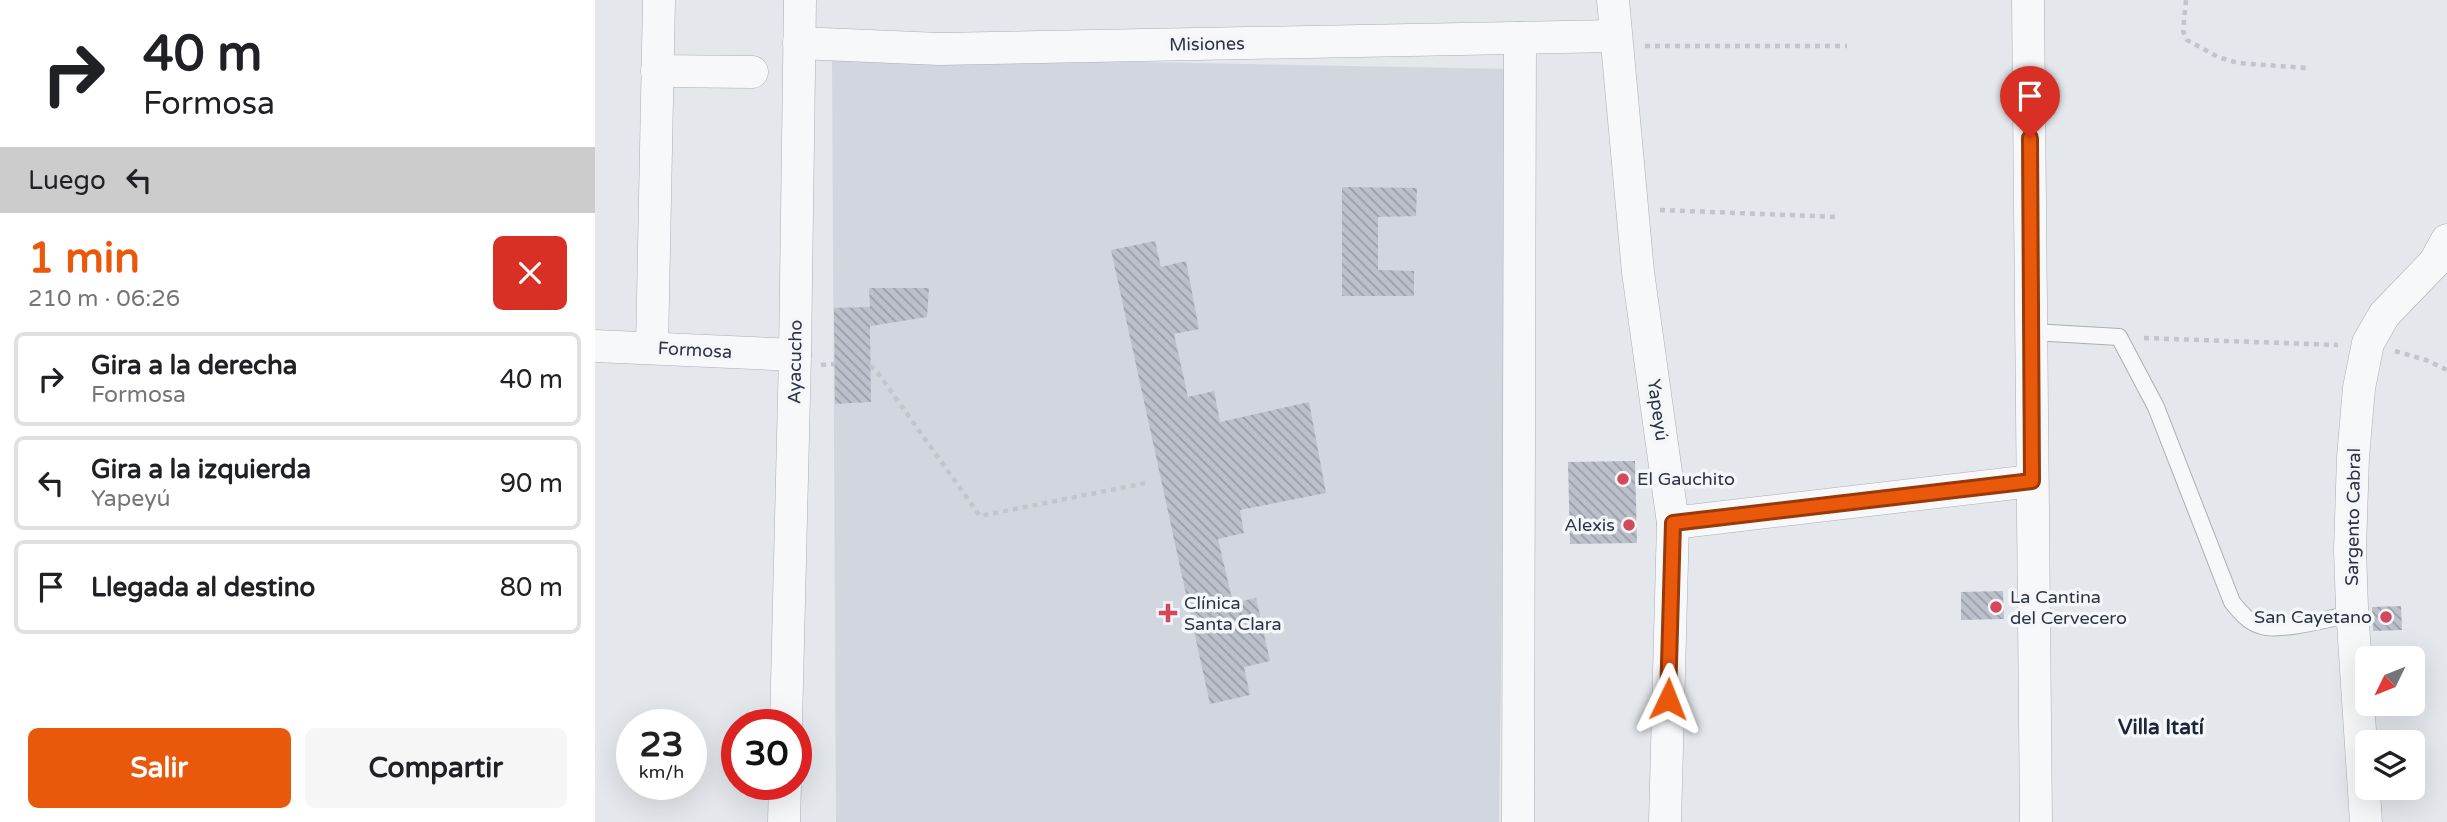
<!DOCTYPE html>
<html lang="es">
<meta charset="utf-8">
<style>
:root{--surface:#fff;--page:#f6f6f6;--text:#202124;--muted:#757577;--line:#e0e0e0;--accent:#ea580c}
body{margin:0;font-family:"Varela Round",sans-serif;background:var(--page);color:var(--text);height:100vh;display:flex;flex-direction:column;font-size:26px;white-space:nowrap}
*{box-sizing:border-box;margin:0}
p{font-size:23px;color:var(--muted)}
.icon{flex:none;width:38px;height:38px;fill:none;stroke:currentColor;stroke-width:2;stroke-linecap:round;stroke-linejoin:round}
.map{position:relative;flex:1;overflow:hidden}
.drawer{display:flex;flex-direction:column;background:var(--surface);width:595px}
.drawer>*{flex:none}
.top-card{background:#fff;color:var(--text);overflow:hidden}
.needle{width:46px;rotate:227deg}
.tools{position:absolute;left:1760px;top:646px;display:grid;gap:14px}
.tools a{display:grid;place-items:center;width:70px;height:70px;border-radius:10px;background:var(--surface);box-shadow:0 7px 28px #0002;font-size:35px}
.speed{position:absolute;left:21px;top:709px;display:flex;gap:14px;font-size:35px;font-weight:700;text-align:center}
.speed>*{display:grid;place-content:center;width:91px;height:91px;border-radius:50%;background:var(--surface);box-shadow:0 7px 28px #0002;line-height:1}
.speed small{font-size:18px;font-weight:400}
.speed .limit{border:10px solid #d22;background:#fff;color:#111}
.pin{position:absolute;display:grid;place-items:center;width:60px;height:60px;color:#fff;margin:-72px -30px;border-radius:50% 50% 50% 0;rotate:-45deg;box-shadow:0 0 7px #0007}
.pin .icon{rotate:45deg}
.me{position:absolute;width:77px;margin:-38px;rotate:2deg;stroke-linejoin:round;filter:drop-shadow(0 0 5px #0008)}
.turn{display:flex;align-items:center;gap:24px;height:147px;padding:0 28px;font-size:32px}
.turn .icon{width:91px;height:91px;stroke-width:2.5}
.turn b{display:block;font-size:49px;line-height:60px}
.then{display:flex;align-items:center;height:66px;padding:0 28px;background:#0003;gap:14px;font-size:26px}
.round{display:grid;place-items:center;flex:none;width:74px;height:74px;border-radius:10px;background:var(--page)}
.head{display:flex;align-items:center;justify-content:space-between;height:119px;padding:0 28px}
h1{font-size:42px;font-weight:700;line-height:52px;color:var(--accent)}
.action{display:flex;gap:14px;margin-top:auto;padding:14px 28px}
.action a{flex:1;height:80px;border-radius:10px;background:var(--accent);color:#fff;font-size:28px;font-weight:700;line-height:80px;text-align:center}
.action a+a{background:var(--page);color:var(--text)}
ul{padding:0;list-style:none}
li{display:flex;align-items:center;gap:21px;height:94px;margin:0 14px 10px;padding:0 14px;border:4px solid var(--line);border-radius:10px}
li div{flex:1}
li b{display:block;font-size:26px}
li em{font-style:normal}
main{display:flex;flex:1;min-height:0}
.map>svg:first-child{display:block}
.built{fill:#d2d6de}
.building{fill:url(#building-back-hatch)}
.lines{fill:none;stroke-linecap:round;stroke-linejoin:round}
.service-casing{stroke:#a9aeb7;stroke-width:18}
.minor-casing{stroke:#a9aeb7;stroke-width:33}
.path{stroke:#c2c5cb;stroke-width:4.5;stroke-dasharray:5 5;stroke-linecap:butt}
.service{stroke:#f7f8fa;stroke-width:16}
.minor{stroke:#f7f8fa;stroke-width:32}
.route-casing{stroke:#983908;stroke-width:18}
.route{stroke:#ea580c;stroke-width:12}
.poi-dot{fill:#d1495b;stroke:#f4f6f9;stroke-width:2.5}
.labels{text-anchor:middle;stroke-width:7;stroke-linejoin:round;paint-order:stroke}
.street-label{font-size:18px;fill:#2b3445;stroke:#f4f6f9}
.poi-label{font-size:18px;fill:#2b3445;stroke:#f4f6f9;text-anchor:start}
.quarter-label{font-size:21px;font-weight:bold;fill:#1d2536;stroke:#f4f6f9}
</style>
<main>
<section class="drawer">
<div class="top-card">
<div class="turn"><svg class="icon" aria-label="right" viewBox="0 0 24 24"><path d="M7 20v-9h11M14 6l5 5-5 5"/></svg><div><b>40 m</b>Formosa</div></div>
<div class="then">Luego<svg class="icon" aria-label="left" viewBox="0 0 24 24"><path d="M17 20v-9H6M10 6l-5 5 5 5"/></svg></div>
</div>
<div class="head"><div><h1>1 min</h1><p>210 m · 06:26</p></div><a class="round" style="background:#d93025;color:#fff"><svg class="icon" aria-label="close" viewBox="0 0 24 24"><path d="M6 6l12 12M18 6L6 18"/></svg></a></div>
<ul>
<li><svg class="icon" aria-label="right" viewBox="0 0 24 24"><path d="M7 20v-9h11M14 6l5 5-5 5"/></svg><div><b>Gira a la derecha</b><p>Formosa</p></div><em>40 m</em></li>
<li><svg class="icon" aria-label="left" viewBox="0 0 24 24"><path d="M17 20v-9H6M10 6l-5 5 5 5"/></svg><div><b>Gira a la izquierda</b><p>Yapeyú</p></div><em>90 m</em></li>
<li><svg class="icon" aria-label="arrive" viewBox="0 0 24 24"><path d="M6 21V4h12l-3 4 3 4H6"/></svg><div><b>Llegada al destino</b></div><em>80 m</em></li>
</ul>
<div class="action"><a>Salir</a><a>Compartir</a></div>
</section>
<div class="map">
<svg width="1852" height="822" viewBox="0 0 1852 822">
<defs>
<pattern id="building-back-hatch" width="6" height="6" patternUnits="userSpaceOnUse" patternTransform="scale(1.75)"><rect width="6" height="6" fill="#bbc0ca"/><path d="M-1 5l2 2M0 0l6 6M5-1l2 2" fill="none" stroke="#989da6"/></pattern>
</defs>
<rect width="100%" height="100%" fill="#e4e7ec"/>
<path class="built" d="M237,56L914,69L904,822H241Z"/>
<g class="building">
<path d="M747,187L822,188L821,216L783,217V270L819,271V296H747Z"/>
<path d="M560,241L566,267L591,261L604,329L579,334L593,397L619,391L625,422L714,402L731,493L645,510L649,533L623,539L638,603L661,598L675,661L649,667L655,695L615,704L516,250Z"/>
<path d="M274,288H334L332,317L275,326L276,402L240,404L239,308L275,307Z"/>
<path d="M1040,461L1042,543L975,544L973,462Z"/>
<path d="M1408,591L1409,619L1366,620V592Z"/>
<path d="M1806,606L1807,630L1778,631L1777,607Z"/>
</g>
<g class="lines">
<defs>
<path id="service" d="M1437,332L1524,337L1561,407L1637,602C1645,612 1654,623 1667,626C1686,632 1736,618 1757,614"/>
<g id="minor">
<path d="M1018,0L1043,272L1078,523L1070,822"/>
<path d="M1433,0L1441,822"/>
<path d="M204,43L344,49L1020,36"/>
<path d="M62,71L157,72"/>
<path d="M0,346L200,355"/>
<path d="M57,348L64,0"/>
<path d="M1078,523L1437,481"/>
<path d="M191,724L200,355L205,0"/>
<path d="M189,822L190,784"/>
<path d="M923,822L925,38"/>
<path d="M1771,822L1757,608L1755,550L1758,457L1764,388L1773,343L1789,315L1840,262L1852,240"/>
</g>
</defs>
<use href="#service" class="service-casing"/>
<use href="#minor" class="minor-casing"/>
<g class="path">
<path d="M1591,0L1588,31L1592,40L1623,57L1643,63L1712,68"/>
<path d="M1050,46H1252"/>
<path d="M1065,210L1244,217"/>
<path d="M1549,338L1743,345"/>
<path d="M1800,351L1831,360L1852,370"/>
<path d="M226,365L239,364"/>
<path d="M275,366L280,369L385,516L551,483"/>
</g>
<use href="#service" class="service"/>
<use href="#minor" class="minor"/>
</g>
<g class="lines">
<defs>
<path id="route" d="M1073,699L1078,523L1437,481L1435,138"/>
</defs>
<use href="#route" class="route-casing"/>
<use href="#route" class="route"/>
</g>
<g class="poi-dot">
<circle cx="1028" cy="479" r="7"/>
<circle cx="1034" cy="525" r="7"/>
<circle cx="1401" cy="607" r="7"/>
<path d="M569.5 602.5h7v7h7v7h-7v7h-7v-7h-7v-7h7z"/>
<circle cx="1791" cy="617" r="7"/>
</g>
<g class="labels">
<g class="street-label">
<text transform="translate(612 44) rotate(-1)" y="6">Misiones</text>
<text transform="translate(100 350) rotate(3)" y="6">Formosa</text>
<text transform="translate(200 362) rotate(-89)" y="6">Ayacucho</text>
<text transform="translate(1063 410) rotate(82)" y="6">Yapeyú</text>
<text transform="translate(1758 517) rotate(-89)" y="6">Sargento Cabral</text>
</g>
<g class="poi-label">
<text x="1042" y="485">El Gauchito</text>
<text x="1020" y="531" text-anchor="end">Alexis</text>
<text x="1415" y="603">La Cantina<tspan x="1415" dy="21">del Cervecero</tspan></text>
<text x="589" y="609">Clínica<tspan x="589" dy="21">Santa Clara</tspan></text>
<text x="1777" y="623" text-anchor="end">San Cayetano</text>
</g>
<g class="quarter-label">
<text x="1566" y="734">Villa Itatí</text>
</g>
</g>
</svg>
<div class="tools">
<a><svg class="needle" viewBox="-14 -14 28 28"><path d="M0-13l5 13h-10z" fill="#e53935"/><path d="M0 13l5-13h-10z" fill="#757577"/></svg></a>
<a><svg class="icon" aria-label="layers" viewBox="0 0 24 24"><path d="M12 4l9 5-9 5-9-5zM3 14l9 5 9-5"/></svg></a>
</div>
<div class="speed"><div>23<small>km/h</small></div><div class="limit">30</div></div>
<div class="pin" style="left:1435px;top:138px;background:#d93025"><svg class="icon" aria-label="arrive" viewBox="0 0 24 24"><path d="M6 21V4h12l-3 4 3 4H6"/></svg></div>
<svg class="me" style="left:1073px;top:699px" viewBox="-20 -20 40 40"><path d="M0-17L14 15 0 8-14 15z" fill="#ea580c" stroke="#fff" stroke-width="4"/></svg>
</div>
</main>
